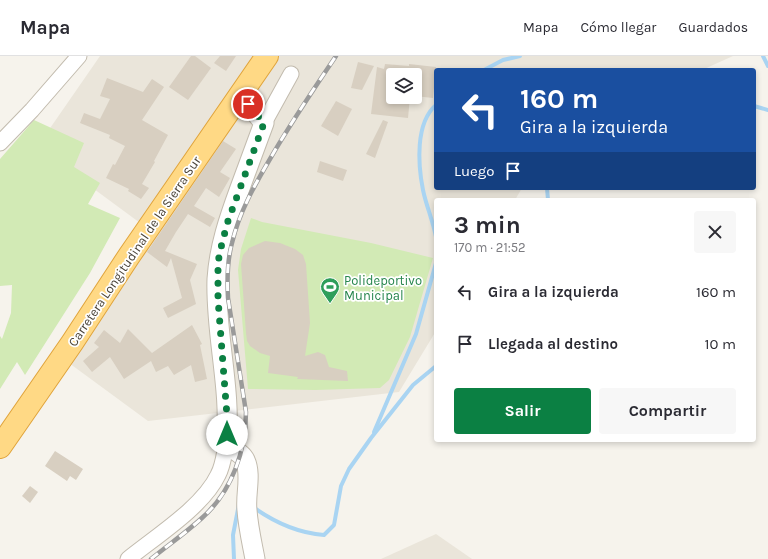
<!DOCTYPE html>
<html lang="es">
<meta charset="utf-8">
<style>
:root{--surface:#fff;--page:#f7f7f7;--text:#2b2b33;--muted:#7c7c81;--line:#e1e1e2;--accent:#0b8043}
body{margin:0;font-family:Karla,sans-serif;background:var(--page);color:var(--text);height:100vh;display:flex;flex-direction:column;font-size:15px;white-space:nowrap}
*{box-sizing:border-box;margin:0}
p{font-size:13px;color:var(--muted)}
.icon{flex:none;width:22px;height:22px;fill:none;stroke:currentColor;stroke-width:2;stroke-linecap:round;stroke-linejoin:round}
.map{position:relative;flex:1;overflow:hidden}
.sheet{position:absolute;left:434px;top:142px;width:322px;height:244px;display:flex;flex-direction:column;background:var(--surface);border-radius:4px;box-shadow:0 2px 6px #0003}
.sheet>*{flex:none}
.banner{position:absolute;left:434px;top:12px;width:322px;height:122px;border-radius:4px;box-shadow:0 2px 6px #0003;background:#1a4fa0;color:#fff;overflow:hidden}
.buttons{position:absolute;left:386px;top:12px;display:grid;gap:8px}
.buttons a{display:grid;place-items:center;width:36px;height:36px;border-radius:4px;background:var(--surface);box-shadow:0 2px 6px #0003;font-size:20px}
.pin{position:absolute;display:grid;place-items:center;width:34px;height:34px;color:#fff;margin:-17px;border:2px solid #fff;border-radius:50%;box-shadow:0 1px 4px #0007}
.me{position:absolute;width:44px;margin:-22px;rotate:0deg;stroke-linejoin:round;filter:drop-shadow(0 0 3px #0008)}
.turn{display:flex;align-items:center;gap:14px;height:84px;padding:0 20px;font-size:18px}
.turn .icon{width:52px;height:52px;stroke-width:2.5}
.turn b{display:block;font-size:28px;line-height:34px}
.then{display:flex;align-items:center;height:38px;padding:0 20px;background:#0003;gap:8px;font-size:15px}
.round{display:grid;place-items:center;flex:none;width:42px;height:42px;border-radius:4px;background:var(--page)}
.summary{display:flex;align-items:center;justify-content:space-between;height:68px;padding:0 20px}
h1{font-size:24px;font-weight:700;line-height:30px}
.cta{display:flex;gap:8px;margin-top:auto;padding:8px 20px}
.cta a{flex:1;height:46px;border-radius:4px;background:var(--accent);color:#fff;font-size:16px;font-weight:700;line-height:46px;text-align:center}
.cta a+a{background:var(--page);color:var(--text)}
ul{padding:0;list-style:none}
li{display:flex;align-items:center;gap:12px;height:52px;padding:0 20px}
li div{flex:1}
li b{display:block;font-size:15px}
li em{font-style:normal}
header{display:flex;align-items:center;gap:24px;box-sizing:border-box;height:56px;padding:0 20px;background:var(--surface);border-bottom:1px solid var(--line)}
header strong{font-size:19px}
nav{display:flex;gap:22px;margin-inline-start:auto;font-size:14px}
.map>svg:first-child{display:block}
.residential{fill:#eae5da;fill-rule:evenodd}
.green{fill:#d2eab5}
.lines{fill:none;stroke-linecap:round;stroke-linejoin:round}
.stream{stroke:#a9d4f2;stroke-width:4}
.building{fill:#d8cfc1}
.minor-casing{stroke:#c2bbae;stroke-width:17}
.tertiary-casing{stroke:#c2bbae;stroke-width:21}
.trunk-casing{stroke:#e0a43c;stroke-width:24}
.minor{stroke:#fff;stroke-width:15}
.tertiary{stroke:#fff;stroke-width:19}
.trunk{stroke:#ffd985;stroke-width:22}
.rail-casing{stroke:#9a9a9a;stroke-width:4.5}
.rail{stroke:#fff;stroke-width:3;stroke-dasharray:9;stroke-linecap:butt}
.route{stroke:#0b8043;stroke-width:7;stroke-dasharray:0 12.6}
.labels{text-anchor:middle;stroke-width:3.5;stroke-linejoin:round;paint-order:stroke}
.street-label{font-size:13px;fill:#4b4439;stroke:#fff}
.leisure-label{font-size:13px;fill:#27864d;stroke:#fff;text-anchor:start}
</style>
<header>
<strong>Mapa</strong>
<nav><a>Mapa</a><a>Cómo llegar</a><a>Guardados</a></nav>
</header>
<div class="map">
<svg width="768" height="503" viewBox="0 0 768 503">
<rect width="100%" height="100%" fill="#f6f3ec"/>
<g class="residential">
<path d="M100,0H733L702,14H436V132H522L515,144H436V275L399,336L148,365L69,307L151,175L37,91ZM393,19H415V41H393Z"/>
<path d="M436,478L472,503H381Z"/>
</g>
<g class="green">
<path d="M34,64L84,87L74,111L100,127L88,148L120,162L90,217L25,319L17,306L0,333V280L2,283L11,257L12,229L0,230V103Z"/>
<path d="M251,162L262,166L371,187L433,202L410,281L389,324L380,332L315,334L248,333L238,214L241,193Z"/>
</g>
<g class="lines">
<g class="stream">
<path d="M763,0L768,10"/>
<path d="M484,14L503,4L520,0"/>
<path d="M436,49C415,67 418,109 423,134C426,149 433,165 436,181"/>
<path d="M754,50L768,54"/>
<path d="M547,132L548,144"/>
<path d="M374,376L416,278L436,207"/>
<path d="M253,451C274,466 298,477 324,479L334,469L341,430L349,413L371,382L413,329L436,310"/>
<path d="M234,503L233,479L239,448"/>
</g>
</g>
<g class="building">
<path d="M191,0H195L211,12L188,44L169,31Z"/>
<path d="M220,0H236L226,15L214,7Z"/>
<path d="M358,6L374,10L362,34L351,32Z"/>
<path d="M385,8L409,10V8L436,11L433,42L415,40V19H393V41H410L408,62L371,58L377,11L384,13Z"/>
<path d="M107,22L143,36L152,23L164,31L142,64L168,79L154,105L155,106L142,128L149,132L141,143L128,135L129,133L106,122L113,108L115,109L125,90L109,82L110,79L80,67L84,57L100,63L110,43L100,40Z"/>
<path d="M336,45L352,53L338,80L321,70Z"/>
<path d="M383,64L388,66L375,102L366,98Z"/>
<path d="M223,85L236,93L220,116L230,122L219,141L206,132L194,150L215,162L210,171L188,158L176,176L165,195L197,208L190,224L196,248L168,262L163,252L182,242L171,202L167,211L147,196Z"/>
<path d="M320,105L347,114L343,125L317,116Z"/>
<path d="M265,185L280,187L295,193L303,199L306,208L310,267L305,300L318,296L325,299L329,311L347,315L348,325L297,323L298,321L268,317L270,300L260,297L250,290L247,285L246,277L241,208L243,199L249,192Z"/>
<path d="M192,269L202,288L200,289L207,323L195,326L191,309L174,319L168,310L156,316L151,305L124,323L110,301L92,316L83,305L99,291L94,287L104,274L120,287L128,273L152,297Z"/>
<path d="M55,395L83,413L76,424L70,420L67,425L45,410Z"/>
<path d="M30,430L38,436L30,447L22,440Z"/>
</g>
<g class="lines">
<defs>
<g id="minor">
<path d="M264,67L291,18"/>
<path d="M0,87L32,54L79,0"/>
<path d="M128,503C155,481 203,451 218,419C223,410 224,399 226,389"/>
</g>
<path id="tertiary" d="M241,39L264,67C256,89 248,110 240,132C229,162 219,191 217,223C215,278 232,334 226,389C232,393 242,397 245,404C252,419 245,438 247,454C248,470 252,487 255,503"/>
<path id="trunk" d="M0,391L72,287L129,200L267,0"/>
</defs>
<use href="#minor" class="minor-casing"/>
<use href="#tertiary" class="tertiary-casing"/>
<use href="#trunk" class="trunk-casing"/>
<use href="#minor" class="minor"/>
<use href="#tertiary" class="tertiary"/>
<use href="#trunk" class="trunk"/>
<defs>
<path id="rail" d="M151,503C168,489 187,476 203,461C232,435 246,394 246,356L228,242C227,224 227,205 232,187C239,157 254,130 270,103C290,68 313,34 336,0"/>
</defs>
<use href="#rail" class="rail-casing"/>
<use href="#rail" class="rail"/>
</g>
<g class="lines">
<path class="route" d="M227,378V360L218,243V206L222,187L228,165L264,67L248,48"/>
</g>
<defs>
<symbol id="stadium-pin" viewBox="-11 -11 22 30"><path d="M0 17L-7.5 6A9.5 9.5 0 1 1 7.5 6Z" fill="#2e9e5b" stroke="#fff"/><path d="M0-5a6.5 5 0 1 0 0 10a6.5 5 0 1 0 0-10ZM-3.5-1.8h7v3.6h-7Z" fill="#fff"/></symbol>
</defs>
<g fill-rule="evenodd">
<use href="#stadium-pin" x="319" y="220" width="22" height="30"/>
</g>
<g class="labels">
<g class="street-label">
<text transform="translate(134 195) rotate(-56)" y="5">Carretera Longitudinal de la Sierra Sur</text>
</g>
<g class="leisure-label">
<text x="344" y="229">Polideportivo<tspan x="344" dy="15">Municipal</tspan></text>
</g>
</g>
</svg>
<div class="buttons">
<a><svg class="icon" aria-label="layers" viewBox="0 0 24 24"><path d="M12 4l9 5-9 5-9-5zM3 14l9 5 9-5"/></svg></a>
</div>
<div class="pin" style="left:248px;top:48px;background:#d93025"><svg class="icon" aria-label="arrive" viewBox="0 0 24 24"><path d="M6 21V4h12l-3 4 3 4H6"/></svg></div>
<svg class="me" style="left:227px;top:378px" viewBox="-20 -20 40 40"><circle r="19" fill="#fff"/><path d="M0-13L10 11 0 6-10 11z" fill="#0b8043"/></svg>
<div class="banner">
<div class="turn"><svg class="icon" aria-label="left" viewBox="0 0 24 24"><path d="M17 20v-9H6M10 6l-5 5 5 5"/></svg><div><b>160 m</b>Gira a la izquierda</div></div>
<div class="then">Luego<svg class="icon" aria-label="arrive" viewBox="0 0 24 24"><path d="M6 21V4h12l-3 4 3 4H6"/></svg></div>
</div>
<section class="sheet">
<div class="summary"><div><h1>3 min</h1><p>170 m · 21:52</p></div><a class="round"><svg class="icon" aria-label="close" viewBox="0 0 24 24"><path d="M6 6l12 12M18 6L6 18"/></svg></a></div>
<ul>
<li><svg class="icon" aria-label="left" viewBox="0 0 24 24"><path d="M17 20v-9H6M10 6l-5 5 5 5"/></svg><div><b>Gira a la izquierda</b></div><em>160 m</em></li>
<li><svg class="icon" aria-label="arrive" viewBox="0 0 24 24"><path d="M6 21V4h12l-3 4 3 4H6"/></svg><div><b>Llegada al destino</b></div><em>10 m</em></li>
</ul>
<div class="cta"><a>Salir</a><a>Compartir</a></div>
</section>
</div>
